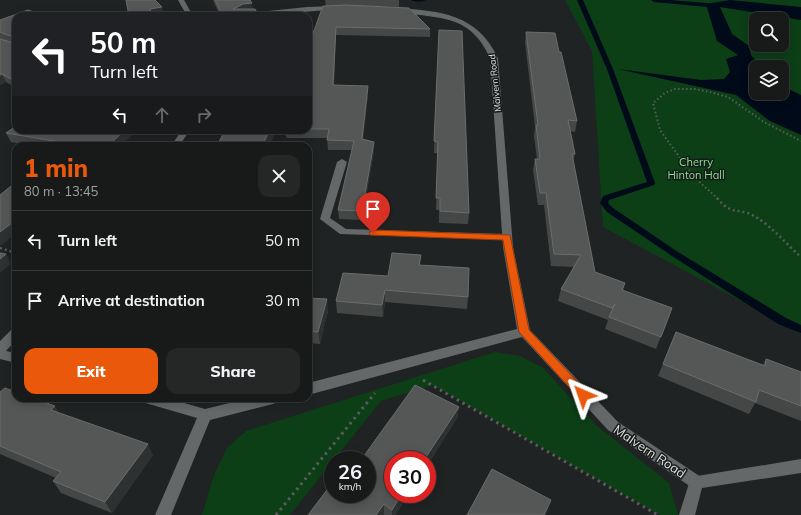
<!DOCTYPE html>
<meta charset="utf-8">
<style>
:root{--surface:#181a1a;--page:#252727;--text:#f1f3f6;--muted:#9fa1a2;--line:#363839;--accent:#ea580c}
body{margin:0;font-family:Mulish,sans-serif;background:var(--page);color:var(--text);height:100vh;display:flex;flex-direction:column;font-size:15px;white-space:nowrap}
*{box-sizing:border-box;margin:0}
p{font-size:13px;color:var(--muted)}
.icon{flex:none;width:22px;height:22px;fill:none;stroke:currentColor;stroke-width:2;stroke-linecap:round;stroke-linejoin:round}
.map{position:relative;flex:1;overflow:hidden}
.side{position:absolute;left:12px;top:142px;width:300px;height:260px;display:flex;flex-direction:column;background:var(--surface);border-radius:12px;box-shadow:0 2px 10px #0003,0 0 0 1px var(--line)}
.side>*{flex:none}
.hud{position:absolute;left:12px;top:12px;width:300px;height:122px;border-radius:12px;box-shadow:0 2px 10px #0003,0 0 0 1px var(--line);background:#202124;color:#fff;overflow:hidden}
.fabs{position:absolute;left:749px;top:12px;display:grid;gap:8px}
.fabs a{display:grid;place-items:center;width:40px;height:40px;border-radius:8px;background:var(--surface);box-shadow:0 2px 10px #0003,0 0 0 1px var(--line);font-size:20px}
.speed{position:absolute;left:324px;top:451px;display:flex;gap:8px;font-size:20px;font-weight:700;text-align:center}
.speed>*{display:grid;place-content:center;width:52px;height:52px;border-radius:50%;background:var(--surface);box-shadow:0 2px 10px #0003,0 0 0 1px var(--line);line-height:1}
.speed small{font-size:10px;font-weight:400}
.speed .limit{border:6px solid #d22;background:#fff;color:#111}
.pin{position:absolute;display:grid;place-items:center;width:34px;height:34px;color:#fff;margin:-41px -17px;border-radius:50% 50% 50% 0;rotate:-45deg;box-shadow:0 0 4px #0007}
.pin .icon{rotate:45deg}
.me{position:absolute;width:44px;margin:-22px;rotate:317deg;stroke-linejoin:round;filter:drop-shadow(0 0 3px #0008)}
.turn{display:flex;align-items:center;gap:14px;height:84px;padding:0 12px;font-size:18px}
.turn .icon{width:52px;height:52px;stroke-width:2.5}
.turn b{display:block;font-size:28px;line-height:34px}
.lanes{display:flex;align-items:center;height:38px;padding:0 12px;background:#0003;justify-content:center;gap:20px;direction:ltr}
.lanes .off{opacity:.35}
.round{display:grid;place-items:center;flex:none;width:42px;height:42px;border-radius:12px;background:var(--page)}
.overview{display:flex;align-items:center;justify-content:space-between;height:68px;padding:0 12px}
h1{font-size:24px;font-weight:800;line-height:30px;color:var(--accent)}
.cta{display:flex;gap:8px;margin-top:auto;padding:8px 12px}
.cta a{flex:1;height:46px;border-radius:12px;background:var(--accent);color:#fff;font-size:16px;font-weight:800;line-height:46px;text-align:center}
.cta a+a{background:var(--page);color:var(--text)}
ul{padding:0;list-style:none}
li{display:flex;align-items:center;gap:12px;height:60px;padding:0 12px;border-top:1px solid var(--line)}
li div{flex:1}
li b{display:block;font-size:15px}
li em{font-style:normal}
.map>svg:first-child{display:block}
.green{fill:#0c3f16;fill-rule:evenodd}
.water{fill:#000a19}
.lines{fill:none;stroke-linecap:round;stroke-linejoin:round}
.stream{fill:#000a19;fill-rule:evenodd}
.path-far2{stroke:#5a5c5c;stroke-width:2;stroke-dasharray:1.5 2.5;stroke-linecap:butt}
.path-far1{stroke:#5a5c5c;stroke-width:2.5;stroke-dasharray:2 3;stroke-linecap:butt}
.path{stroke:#5a5c5c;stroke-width:3;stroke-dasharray:2.5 4;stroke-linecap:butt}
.service{fill:#646868;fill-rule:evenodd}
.minor{fill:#646868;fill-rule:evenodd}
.wall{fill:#444746}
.shaded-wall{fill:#2e3131}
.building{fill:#545756;stroke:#6a6d6c}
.route{fill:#ea580c;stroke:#983908}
.labels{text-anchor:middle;stroke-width:3;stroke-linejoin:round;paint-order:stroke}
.far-street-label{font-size:9px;fill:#dfe1e1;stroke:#161a19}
.park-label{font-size:11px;fill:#8be293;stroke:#161a19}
.near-street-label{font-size:13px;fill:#dfe1e1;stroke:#161a19}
</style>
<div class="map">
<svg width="801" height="515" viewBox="0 0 801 515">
<rect width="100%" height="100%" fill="#202323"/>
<g class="green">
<path d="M565,0H801V333L603,227L592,51ZM756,19H782V45H756ZM756,67H782V93H756Z"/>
<path d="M495,352L520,356L543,368L597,426L669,483L678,515H660L433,385L381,401L290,515H202L214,475L227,448L246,431Z"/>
</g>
<path class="water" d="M730,0L801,7V20L720,7L732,34L749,46L751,55L762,67H756V93H782V86L801,95V135L770,121L736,95L618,69L701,80L724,79L730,72L726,59L738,55L717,41L706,4Z"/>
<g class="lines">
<g class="stream">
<path d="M411,0H426C422,2 415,2 411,0Z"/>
<path d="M577,0H583L613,69L655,183L654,185L609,200L608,203L613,208L678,252L786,318L801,325V333L778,324L672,256L607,212L600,203L603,196L647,182L607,69Z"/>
<path d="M651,0H670L718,4L721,6L718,8L654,2Z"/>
</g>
<path class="path-far2" d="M718,199L693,176L660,130L653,103L665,93L675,89H695L710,92L728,97L764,122L801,141"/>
<g class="path-far1">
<path d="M717,198C733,217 739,207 754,216C772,226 786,244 801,257"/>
<path d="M0,248L16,253"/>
</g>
<g class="path">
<path d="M423,380L658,515"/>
<path d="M276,515L375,393"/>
</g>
<g class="service">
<path d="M342,159L347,162L330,218L346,229L507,234L512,237L507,240L340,234L320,219L337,162Z"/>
<path d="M801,459V473L702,488L695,515H679L691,477Z"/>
</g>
<g class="minor">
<path d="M178,0H184L193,16H187Z"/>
<path d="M336,6L338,7V9L258,16H236L239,14L307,7Z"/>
<path d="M397,8C441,11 477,14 498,58L513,247L530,330L618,422L701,477L704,482L701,487L696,489L691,487L608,430L522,337L308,395V383L517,329L503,247L490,58C469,11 436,20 395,11L394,10Z"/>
<path d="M182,130H190L179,146H171Z"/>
<path d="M16,327V340L6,351L16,353V363L0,359V341L12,329Z"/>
<path d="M140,398H167L205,409L250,398H280L278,402L273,404L210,420L171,515H155L197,418L142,402Z"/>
</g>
</g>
<g class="wall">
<path d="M213,0H250L252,9L259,16H220Z"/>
<path d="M325,0H399V7L371,6L430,29V37L336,35L334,85L368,94L363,140L374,151L362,220L339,219L338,210L352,150H328L327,138H287L283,130H308V47L326,6Z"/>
<path d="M16,16V88L6,82L0,85V20Z"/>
<path d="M439,30L469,213L468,224L439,223V210H436L438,153H434Z"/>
<path d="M526,32L559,52L577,121L575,132L570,131L575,154L573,162L595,272L625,283L623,291L672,308L656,349L605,329L608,320L558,301L561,289L574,267L551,266L544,205H538L533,170L535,159H537L534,136L535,127L525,42Z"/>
<path d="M6,133L121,146H36L11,142Z"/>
<path d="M421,255L420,265L468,297L467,309L385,302L383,317L337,313L336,301L388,276Z"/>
<path d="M308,298L328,311L320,344L308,343Z"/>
<path d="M676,332L763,365L766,359L801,372V421L755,403L749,414L658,376Z"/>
<path d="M0,392L59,413L153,455L112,513L61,493L53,481L56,478L0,454Z"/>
<path d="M459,407L457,418L427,466V460L409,494L395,515H308L333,494Z"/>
</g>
<g class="shaded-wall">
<path d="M252,3L253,10L233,9L243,4Z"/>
<path d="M162,7L164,15L152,16L150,9Z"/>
<path d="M336,27V35L333,94V85Z"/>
<path d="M2,74L6,82L0,85V75Z"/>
<path d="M368,86V94L362,148V139Z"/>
<path d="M125,130H137L121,146H108Z"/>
<path d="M270,130H273L274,136L269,146H262Z"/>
<path d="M374,142V151L362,220V211Z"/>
<path d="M16,220V234L0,246V232Z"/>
<path d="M6,254L11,264L0,273V259Z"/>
<path d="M385,290V302L383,317L382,305Z"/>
<path d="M327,299L328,311L320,344L318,332Z"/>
<path d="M55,406L62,418L51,410Z"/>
<path d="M459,407L457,418L427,466V460H424Z"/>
<path d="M148,444L153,455L112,513L105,502Z"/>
<path d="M402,494H409L395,515H392V510Z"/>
<path d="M551,500L546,515H544Z"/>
<path d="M384,504V515H376Z"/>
</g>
<g class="building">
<path d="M126,0H155L162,7L150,9L152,16H129Z"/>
<path d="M215,0H250L252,3L243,4L233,9H255L259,16H223Z"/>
<path d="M346,5L409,8L430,29L336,27L333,85L368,86L362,139L374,142L362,211L338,210L354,141L327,140L329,129H308V47L323,6Z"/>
<path d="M28,10L45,16H16V82L2,74L0,75V39L14,43L13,37L0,32V20Z"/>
<path d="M439,30L462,31L469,213L440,211V198H436L438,142L434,141Z"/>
<path d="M526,32L555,33L559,52H561L577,121L568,120L575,154H572L595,272L625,283L622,290L672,308L661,337L609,317L615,304L612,308L561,289L581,255L554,254L546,193H540L535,159H540L536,125H538Z"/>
<path d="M16,126V130H125L108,146H55L60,142L6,133Z"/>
<path d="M225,130H270L262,146H217Z"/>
<path d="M16,182V220L0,232V195Z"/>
<path d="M0,253L6,254L0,259Z"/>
<path d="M392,253L421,255L419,265L469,268L468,297L385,290L382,305L336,301L343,273L388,276Z"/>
<path d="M308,298L327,299L318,332L308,331Z"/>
<path d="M676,332L765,366L766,359L801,372V406L759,390L756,402L663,364Z"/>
<path d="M415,385L459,407L424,460H393V494H402L392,510L384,504L376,515H308L333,482V494H367V460H361Z"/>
<path d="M5,388L16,392V398H33L55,406L51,410L148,444L105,502L53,481L61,472L0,446V392Z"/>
<path d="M492,469L551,500L544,515H467Z"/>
</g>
<path class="route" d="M373,230L510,235L529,330L587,392L589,395L587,398H579L519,332L503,240L370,235L369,233Z"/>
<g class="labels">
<g class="far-street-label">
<text transform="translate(495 83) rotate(-96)" y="3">Malvern Road</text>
</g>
<g class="park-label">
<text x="696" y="166">Cherry<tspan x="696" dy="13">Hinton Hall</tspan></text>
</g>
<g class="near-street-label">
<text transform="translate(650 451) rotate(34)" y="5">Malvern Road</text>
</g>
</g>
</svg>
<div class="fabs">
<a><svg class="icon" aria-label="search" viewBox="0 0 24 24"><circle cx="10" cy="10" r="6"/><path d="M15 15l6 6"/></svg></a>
<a><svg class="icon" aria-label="layers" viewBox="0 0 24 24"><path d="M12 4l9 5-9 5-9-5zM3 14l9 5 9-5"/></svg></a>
</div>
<div class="speed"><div>26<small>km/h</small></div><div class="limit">30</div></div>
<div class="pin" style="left:373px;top:233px;background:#d93025"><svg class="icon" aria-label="arrive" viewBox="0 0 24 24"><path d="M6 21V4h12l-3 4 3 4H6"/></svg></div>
<svg class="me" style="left:583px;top:395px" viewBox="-20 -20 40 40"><path d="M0-17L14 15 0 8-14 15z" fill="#ea580c" stroke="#fff" stroke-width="4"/></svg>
<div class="hud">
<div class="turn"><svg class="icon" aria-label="left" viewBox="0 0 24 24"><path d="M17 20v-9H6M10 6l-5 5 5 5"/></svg><div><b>50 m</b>Turn left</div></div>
<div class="lanes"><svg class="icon" aria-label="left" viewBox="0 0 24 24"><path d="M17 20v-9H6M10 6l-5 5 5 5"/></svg><svg class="icon off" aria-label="ahead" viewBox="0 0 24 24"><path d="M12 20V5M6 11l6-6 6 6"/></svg><svg class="icon off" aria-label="right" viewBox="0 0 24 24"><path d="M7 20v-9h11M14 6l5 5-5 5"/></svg></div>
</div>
<section class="side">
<div class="overview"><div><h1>1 min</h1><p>80 m · 13:45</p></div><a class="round"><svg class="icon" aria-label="close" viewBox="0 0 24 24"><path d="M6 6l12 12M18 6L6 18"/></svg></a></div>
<ul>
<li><svg class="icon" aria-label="left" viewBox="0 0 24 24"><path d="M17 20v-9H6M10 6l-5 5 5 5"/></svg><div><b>Turn left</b></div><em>50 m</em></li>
<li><svg class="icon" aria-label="arrive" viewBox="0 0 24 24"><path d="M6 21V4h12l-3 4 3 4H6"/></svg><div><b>Arrive at destination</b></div><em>30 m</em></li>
</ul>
<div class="cta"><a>Exit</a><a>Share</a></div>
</section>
</div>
